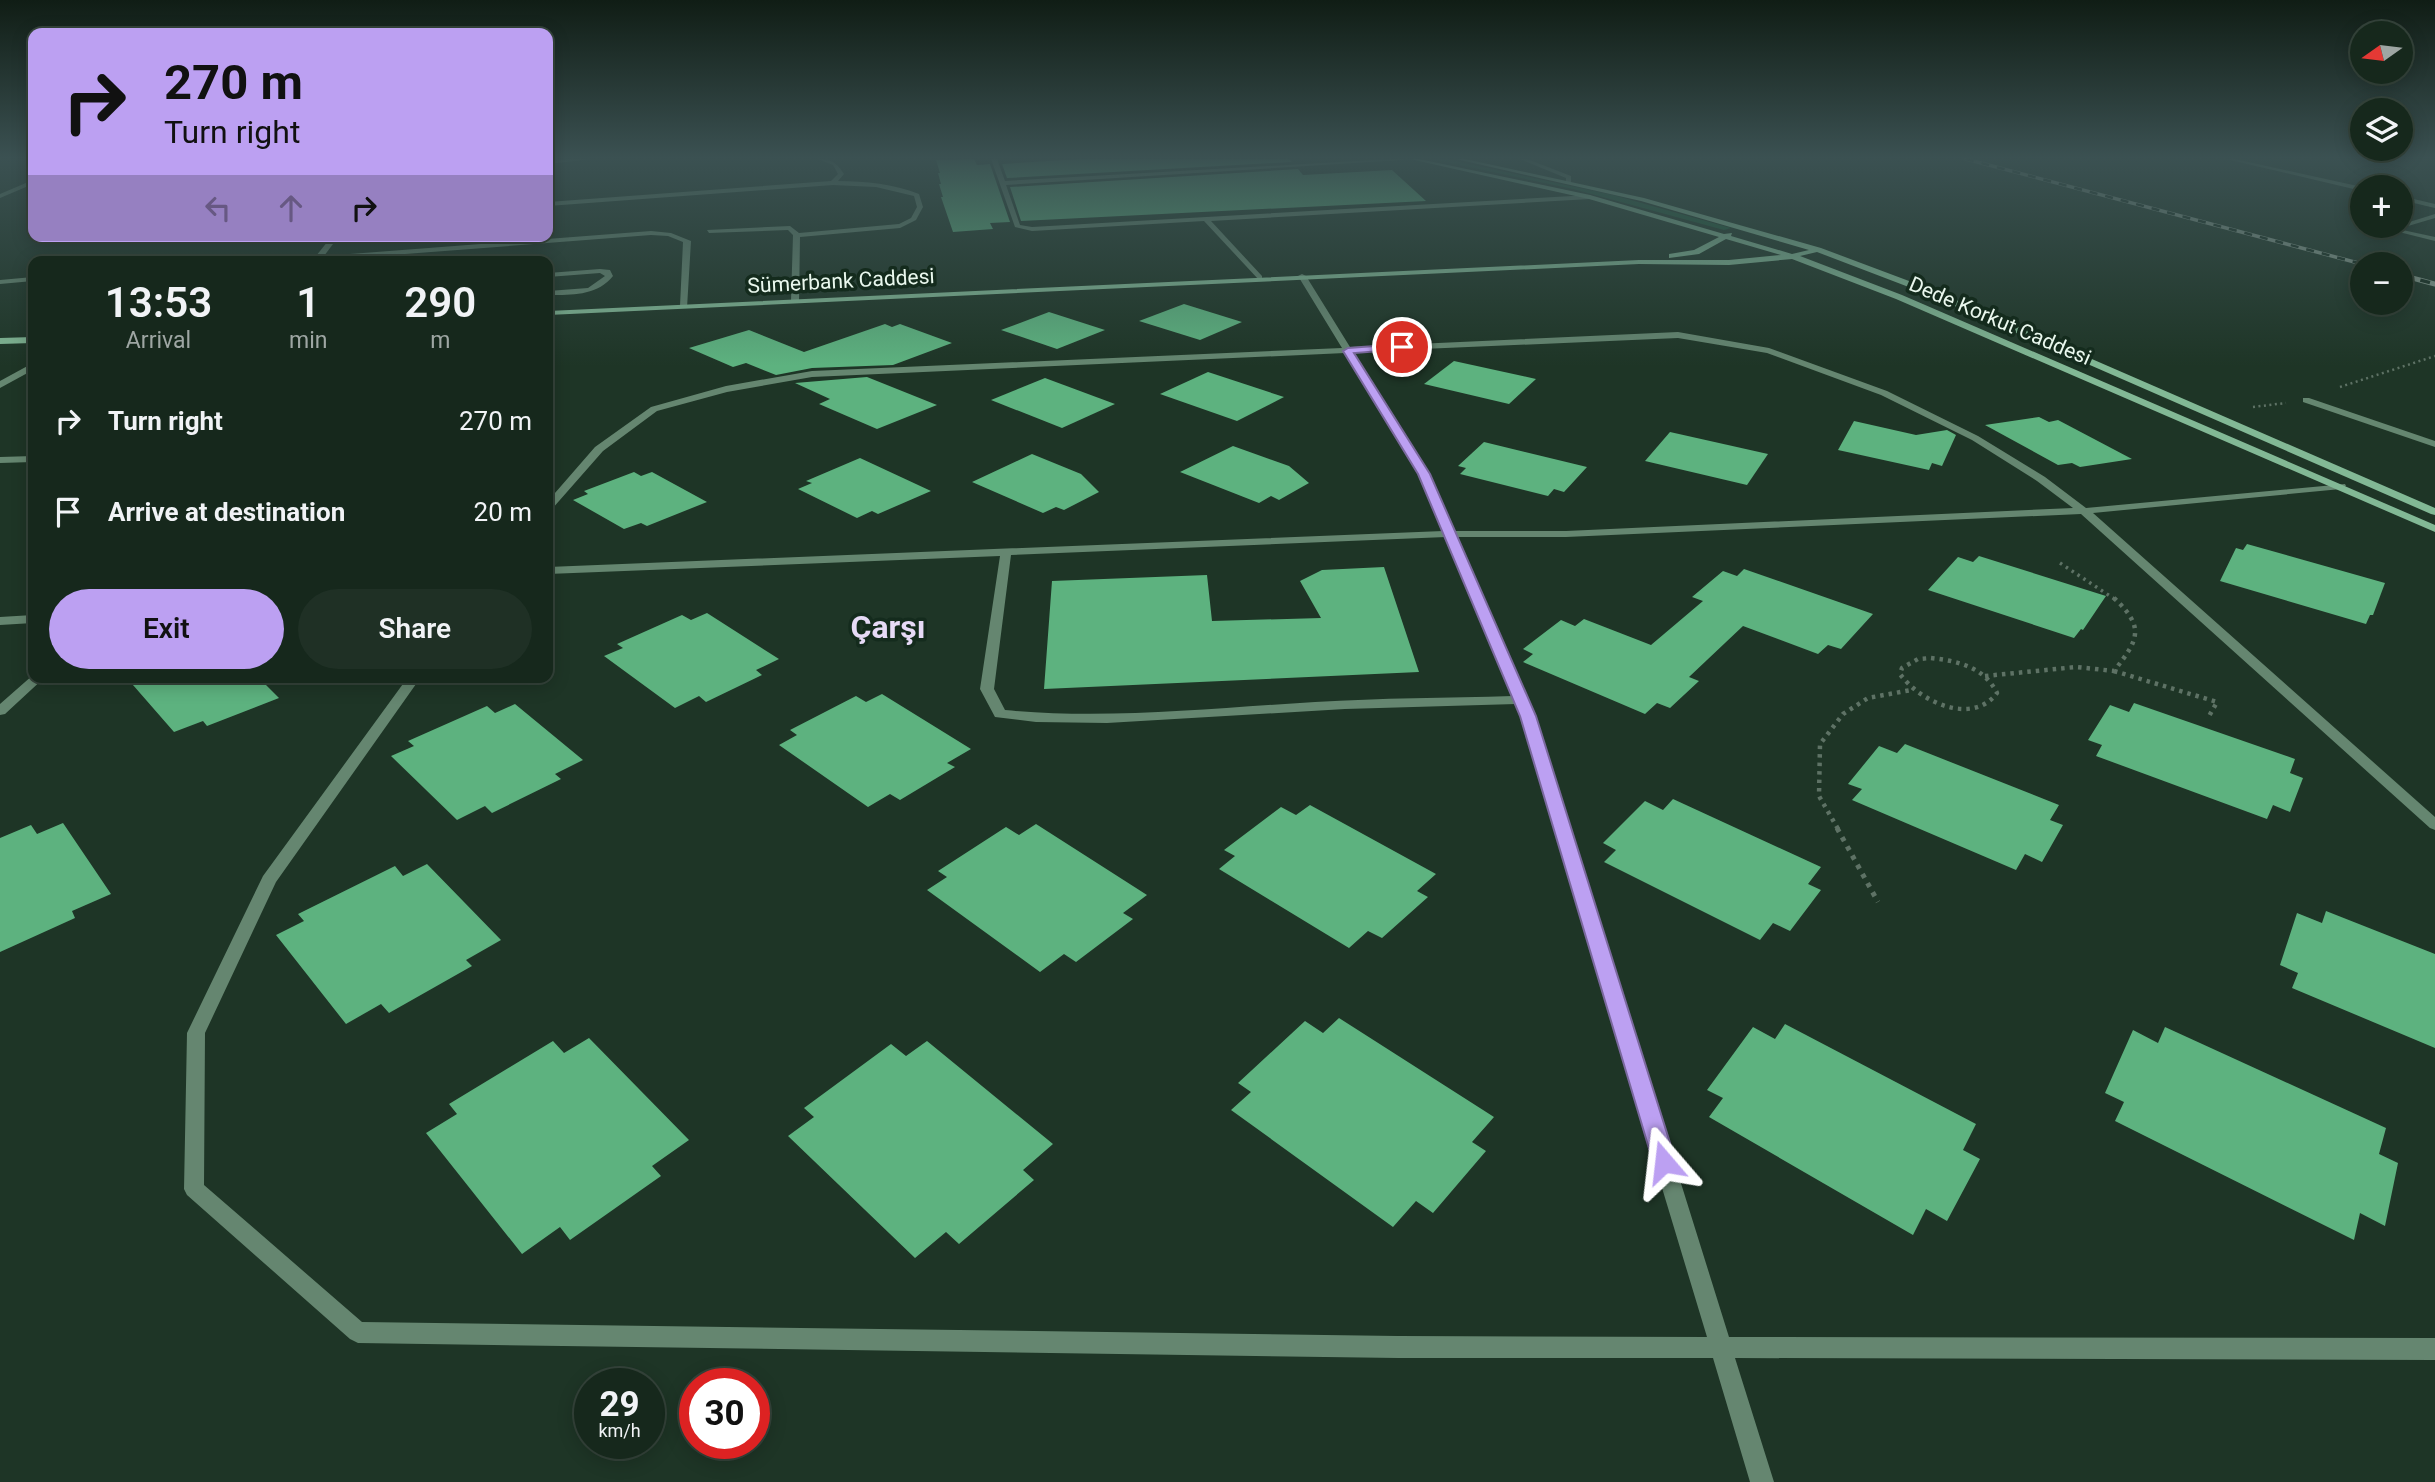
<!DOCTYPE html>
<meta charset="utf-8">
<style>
:root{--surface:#16281c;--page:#1f3025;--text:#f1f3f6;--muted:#9ea6a3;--line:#35443b;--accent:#bca0f2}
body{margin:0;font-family:Roboto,sans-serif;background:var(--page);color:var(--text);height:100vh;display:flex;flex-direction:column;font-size:26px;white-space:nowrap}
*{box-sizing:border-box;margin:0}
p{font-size:23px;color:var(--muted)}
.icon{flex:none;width:38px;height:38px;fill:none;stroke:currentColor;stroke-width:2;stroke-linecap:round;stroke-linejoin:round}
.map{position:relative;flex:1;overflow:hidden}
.details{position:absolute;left:28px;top:256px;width:525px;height:427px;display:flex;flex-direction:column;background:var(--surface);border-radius:14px;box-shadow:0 4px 18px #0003,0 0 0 2px var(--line)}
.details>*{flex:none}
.top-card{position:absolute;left:28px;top:28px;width:525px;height:214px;border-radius:14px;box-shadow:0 4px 18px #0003,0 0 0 2px var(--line);background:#bca0f2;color:#111;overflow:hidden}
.needle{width:46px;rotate:256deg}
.tools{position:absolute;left:2350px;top:21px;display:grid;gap:14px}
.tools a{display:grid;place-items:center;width:63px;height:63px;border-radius:50%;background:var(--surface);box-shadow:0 4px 18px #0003,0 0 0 2px var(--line);font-size:35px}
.speed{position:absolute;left:574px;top:1368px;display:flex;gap:14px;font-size:35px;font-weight:700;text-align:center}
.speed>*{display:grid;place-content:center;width:91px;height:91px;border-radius:50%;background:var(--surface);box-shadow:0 4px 18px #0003,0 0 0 2px var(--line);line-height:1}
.speed small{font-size:18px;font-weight:400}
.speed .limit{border:10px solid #d22;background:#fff;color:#111}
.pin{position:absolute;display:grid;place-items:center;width:60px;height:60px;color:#fff;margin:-30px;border:4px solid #fff;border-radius:50%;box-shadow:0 2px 7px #0007}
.me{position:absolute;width:77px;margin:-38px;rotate:343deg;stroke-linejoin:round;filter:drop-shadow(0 0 5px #0008)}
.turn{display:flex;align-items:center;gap:24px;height:147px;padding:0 21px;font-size:32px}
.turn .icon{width:91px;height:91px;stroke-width:2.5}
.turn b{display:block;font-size:49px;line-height:60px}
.lanes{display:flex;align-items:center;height:66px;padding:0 21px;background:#0003;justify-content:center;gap:35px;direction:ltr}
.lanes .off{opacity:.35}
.eta{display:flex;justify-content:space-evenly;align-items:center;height:119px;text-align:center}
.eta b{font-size:42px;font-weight:600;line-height:49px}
.primary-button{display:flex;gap:14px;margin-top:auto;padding:14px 21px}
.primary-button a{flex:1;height:80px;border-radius:42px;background:var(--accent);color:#111;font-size:28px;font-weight:600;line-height:80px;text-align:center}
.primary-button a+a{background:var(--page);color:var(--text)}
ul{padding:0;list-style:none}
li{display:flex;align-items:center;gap:21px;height:91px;padding:0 21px}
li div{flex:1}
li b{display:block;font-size:26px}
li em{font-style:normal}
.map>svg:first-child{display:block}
.green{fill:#1d5837}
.building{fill:#5db27f}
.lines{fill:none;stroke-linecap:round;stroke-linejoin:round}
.path-far3{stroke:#5e7265;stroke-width:2.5;stroke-dasharray:2 3.5;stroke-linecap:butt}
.path-far2{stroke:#5e7265;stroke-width:3.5;stroke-dasharray:2.5 4.5;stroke-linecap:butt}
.path-far1{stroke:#5e7265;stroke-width:4.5;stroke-dasharray:3.5 5;stroke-linecap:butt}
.path{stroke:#5e7265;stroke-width:5;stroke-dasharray:4.5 6;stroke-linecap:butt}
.lane{fill:#658670;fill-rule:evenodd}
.street{fill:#658670;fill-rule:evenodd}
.secondary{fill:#82b895;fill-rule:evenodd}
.rail-far1-casing{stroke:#899c8f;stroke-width:3.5}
.rail-casing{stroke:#899c8f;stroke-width:5}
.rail-far1{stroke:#142b1d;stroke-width:2.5;stroke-dasharray:8;stroke-linecap:butt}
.rail{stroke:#142b1d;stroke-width:3.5;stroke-dasharray:10;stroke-linecap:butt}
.route{fill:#bca0f2;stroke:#7a689d;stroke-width:2}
.labels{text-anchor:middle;stroke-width:7;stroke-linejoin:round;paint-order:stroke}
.far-street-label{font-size:21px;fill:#eaf8ee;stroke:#142b1d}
.district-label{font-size:32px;font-weight:bold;fill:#e6daf6;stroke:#142b1d}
</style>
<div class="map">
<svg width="2435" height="1482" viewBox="0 0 2435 1482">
<rect width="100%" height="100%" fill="#1e3526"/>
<path class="green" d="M1431,159H1445L1613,195L1731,228L1724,230L1573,189Z"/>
<g class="building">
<path d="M974,159L977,165L990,164L1010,222L990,223L993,229L953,232L941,197H943L939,184H941L938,173H940L936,160Z"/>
<path d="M1081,159H1289L1292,162L1007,178L1002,164Z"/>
<path d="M1298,169L1303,175L1392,170L1426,201L1021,221L1010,187Z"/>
<path d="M1184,304L1242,322L1200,340L1139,321Z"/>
<path d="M1049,312L1105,330L1057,349L1001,330Z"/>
<path d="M885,324L892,327L900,324L952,343L893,365L812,368L776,375L746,363L733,367L689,348L749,330L804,352Z"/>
<path d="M1454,361L1536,379L1509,404L1424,384Z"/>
<path d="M1208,372L1284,397L1237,421L1160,394Z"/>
<path d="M867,377L937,405L877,429L819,404L830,399L795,383Z"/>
<path d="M1045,378L1115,404L1062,428L991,400Z"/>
<path d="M2039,417L2049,422L2058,420L2132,459L2080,467L2072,463L2058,465L1985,425Z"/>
<path d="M1854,421L1916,435L1947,430L1956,435L1942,466L1932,463L1929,470L1838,450Z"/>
<path d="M1670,432L1768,454L1747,485L1645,461Z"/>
<path d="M1484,442L1587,467L1564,492L1554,489L1548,496L1460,474L1466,468L1458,466Z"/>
<path d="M1233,446L1289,466L1309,483L1279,500L1271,496L1259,503L1180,472Z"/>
<path d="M1032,454L1081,474L1099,492L1064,510L1056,507L1043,513L972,482Z"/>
<path d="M860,458L931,491L878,514L872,511L857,518L798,489L812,483L806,481Z"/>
<path d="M634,472L641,476L652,472L707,502L647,526L641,523L624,529L573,500L588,494L584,491Z"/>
<path d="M2247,544L2385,583L2373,615H2370L2366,624L2220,581L2236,548L2243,550Z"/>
<path d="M1979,556L2106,596L2083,630L2081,629L2074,638L1928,590L1958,557L1973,562Z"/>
<path d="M1384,567L1419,672L1044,689L1052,581L1207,575L1212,621L1321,618L1300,581L1322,570Z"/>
<path d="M1744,569L1873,614L1841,649L1828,645L1818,654L1743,626L1689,677L1699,681L1670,708L1657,703L1645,714L1523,662L1533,654L1523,649L1561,620L1575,626L1584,619L1651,645L1703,601L1692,597L1723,571L1737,576Z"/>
<path d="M707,613L779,659L756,670L762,675L706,702L699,696L675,708L604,656L623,648L617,644L682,615L691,620Z"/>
<path d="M126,677H258L279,698L207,726L203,721L174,732Z"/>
<path d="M882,694L971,749L947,763L955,767L900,800L890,794L868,807L779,745L797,735L790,730L856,696L866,702Z"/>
<path d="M2134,703L2295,759L2290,773L2303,778L2290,812L2273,805L2267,819L2096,756L2102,745L2088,740L2110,705L2129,712Z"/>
<path d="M515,704L583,760L555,774L561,779L492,813L485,806L457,820L391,756L414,746L408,741L487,706L495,713Z"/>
<path d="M1905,744L2059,805L2050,820L2063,825L2042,862L2025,854L2016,870L1852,800L1862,789L1848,784L1879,746L1897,753Z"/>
<path d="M1673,799L1821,867L1808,884L1821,890L1790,931L1773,923L1760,940L1604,862L1616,850L1603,843L1645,801L1663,810Z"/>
<path d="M1310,805L1436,874L1417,891L1428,897L1382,938L1368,931L1349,948L1219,869L1235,856L1224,850L1281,807L1296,815Z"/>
<path d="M63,823L111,894L72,911L75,918L0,952V838L31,825L37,834Z"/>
<path d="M1036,824L1147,895L1123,913L1133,919L1076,962L1064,954L1040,972L927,890L947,877L938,871L1006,827L1019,835Z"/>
<path d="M427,864L501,940L466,960L472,966L389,1013L381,1004L346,1024L276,935L304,921L298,914L395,866L403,876Z"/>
<path d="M2326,911L2435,954V1048L2292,988L2298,973L2280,965L2297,913L2322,923Z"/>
<path d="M1339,1018L1494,1117L1472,1142L1486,1151L1433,1213L1416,1201L1393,1227L1231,1110L1251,1092L1238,1083L1305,1021L1323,1033Z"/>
<path d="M1785,1024L1976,1124L1963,1150L1980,1159L1947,1221L1926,1209L1913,1235L1709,1117L1723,1098L1707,1090L1753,1027L1775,1039Z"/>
<path d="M2165,1027L2386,1128L2379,1154L2398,1163L2385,1226L2360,1213L2354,1240L2115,1121L2124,1102L2105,1093L2133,1030L2158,1043Z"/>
<path d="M589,1038L689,1140L652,1166L661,1176L570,1240L560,1227L522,1254L426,1133L457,1114L449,1104L553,1041L564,1053Z"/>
<path d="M927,1041L1053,1144L1023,1170L1034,1180L959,1244L946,1232L915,1258L788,1136L814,1117L804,1108L891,1044L906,1056Z"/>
</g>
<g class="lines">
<g class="path-far3">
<path d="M2340,387L2435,356"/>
<path d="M2253,407L2286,403"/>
</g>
<path class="path-far2" d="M2060,563L2116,600"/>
<g class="path-far1">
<path d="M1931,658C1958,661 1984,667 1997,693C1972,726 1920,702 1900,674L1902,668L1918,659Z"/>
<path d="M2114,671L2217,702L2208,718"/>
<path d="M1985,676L2076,667L2114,671C2138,640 2146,628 2114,598"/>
<path d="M1838,829L1819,796L1820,744L1843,714L1868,698L1911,690"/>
</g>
<path class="path" d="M1837,828L1878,902"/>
<g class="lane">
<path d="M570,159H592L548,164V160Z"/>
<path d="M818,159C831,158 837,163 844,174L838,181C866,181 893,184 919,194L923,207L916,220L900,228L800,237L799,301L795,303L791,301L793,235L788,230L709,233L707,230L790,226L799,233L899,224L911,218L917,207L914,196L876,187L833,185L548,206V202L831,181L838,174L833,165Z"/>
<path d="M1520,159H1527L1571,176V182L1566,183V178Z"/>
<path d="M33,180V184L0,198V194Z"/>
<path d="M651,231L671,233L691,241L687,308L680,306L683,242L668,236L651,235L314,261H277L316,256L332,236H339L324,256Z"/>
<path d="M600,269L610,270L613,276C597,296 571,295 548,295V291L588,288L605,276L600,273L548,277V273Z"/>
<path d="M33,277V281L0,284V280Z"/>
</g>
<g class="street">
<path d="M991,159H997L1005,181L1391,159H1418L1006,185L1020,225L1032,227L1590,195L1593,197L1590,199L1211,221L1262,276V280H1259L1204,221L1032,231L1015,227Z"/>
<path d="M2226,159H2235L2362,187V191Z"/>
<path d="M2401,196L2435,204V208L2401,200Z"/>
<path d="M2435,214V218L2398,229L2435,237V241L2387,229Z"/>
<path d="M1302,274L1306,276L1350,347L1678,332L1769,348L1887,391L1978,436L2045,477L2086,508L2345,484L2346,486L2341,489L2093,513L2435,817V830L2430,828L2081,514L1566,537H1457L1535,716L1729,1337L2435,1338V1360L1735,1358L1774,1482H1750L1713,1358H1398L358,1343L350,1339L187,1195L184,1189L187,1033L263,876L408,677H421L276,882L205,1033L204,1185L362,1322L1398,1336L1707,1337L1516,704L1345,709L1107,723L1036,722L995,717L980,689L1000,556L548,574V567L1443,531L1419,474L1345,353L812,377L727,392L657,411L603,451L552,509L548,510V501L595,447L651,407L726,386L812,371L1342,348L1298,276ZM1678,338L1767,353L1881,395L1972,440L2037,481L2073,508L1566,531H1454L1429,474L1353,352ZM1446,537L1513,696C1447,698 1381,698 1315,702C1211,708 1108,720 1005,710L994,689L1011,555Z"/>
<path d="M33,363V370L0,388V381Z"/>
<path d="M2303,398H2309L2435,441V447L2303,402Z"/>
<path d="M33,456V462L0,463V457Z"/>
<path d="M33,615V623L0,625V617Z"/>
<path d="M33,675V677H45L5,714L0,715V704Z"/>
</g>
<g class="secondary">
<path d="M1410,159H1419L1590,195L1724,234L1732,233L1731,236L1792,254L1809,250L1641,201L1456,159H1465L1644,198L1821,248L1933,290L2435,508V515L2431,514L1927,294L1817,252L1800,256L1902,295L2435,525V532L1896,299L1792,259L1729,265L1639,264L548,315V311L1639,260H1729L1781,255L1726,239L1699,254L1669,258V254L1694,250L1719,237L1589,199Z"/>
<path d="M33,337V343L0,344V338Z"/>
</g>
<defs>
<path id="rail-far1" d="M1966,159L2362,264"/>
<path id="rail" d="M2401,275L2435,284"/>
</defs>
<use href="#rail-far1" class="rail-far1-casing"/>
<use href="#rail" class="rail-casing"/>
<use href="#rail-far1" class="rail-far1"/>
<use href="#rail" class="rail"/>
</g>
<linearGradient id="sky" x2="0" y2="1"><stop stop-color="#101d15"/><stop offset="0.43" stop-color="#3b5152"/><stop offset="1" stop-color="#3b5152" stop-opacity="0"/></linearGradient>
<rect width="2435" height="366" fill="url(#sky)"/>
<path class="route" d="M1402,344L1406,345V349L1354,353L1430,474L1536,716L1676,1162L1672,1169L1664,1172L1656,1169L1653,1162L1520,716L1418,474L1343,351L1348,348Z"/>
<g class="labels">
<g class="far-street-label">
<text transform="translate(841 281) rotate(-3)" y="7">Sümerbank Caddesi</text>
<text transform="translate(2000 321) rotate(23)" y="7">Dede Korkut Caddesi</text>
</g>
<g class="district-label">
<text x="888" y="638">Çarşı</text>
</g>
</g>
</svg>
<div class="tools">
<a><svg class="needle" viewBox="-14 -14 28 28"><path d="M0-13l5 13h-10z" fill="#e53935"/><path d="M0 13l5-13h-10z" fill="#9ea6a3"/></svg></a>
<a><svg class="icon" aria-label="layers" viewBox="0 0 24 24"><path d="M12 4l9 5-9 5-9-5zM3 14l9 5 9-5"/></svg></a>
<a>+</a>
<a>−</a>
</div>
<div class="speed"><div>29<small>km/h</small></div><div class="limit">30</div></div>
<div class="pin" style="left:1402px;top:347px;background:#d93025"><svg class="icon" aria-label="arrive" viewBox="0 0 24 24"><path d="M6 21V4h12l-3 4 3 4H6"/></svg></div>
<svg class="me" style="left:1664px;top:1162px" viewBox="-20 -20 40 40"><path d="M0-17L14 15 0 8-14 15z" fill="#bca0f2" stroke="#fff" stroke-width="4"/></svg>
<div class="top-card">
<div class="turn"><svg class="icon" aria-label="right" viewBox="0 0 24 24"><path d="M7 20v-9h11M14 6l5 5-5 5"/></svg><div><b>270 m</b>Turn right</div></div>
<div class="lanes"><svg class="icon off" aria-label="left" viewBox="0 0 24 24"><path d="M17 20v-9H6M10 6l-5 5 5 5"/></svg><svg class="icon off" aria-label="ahead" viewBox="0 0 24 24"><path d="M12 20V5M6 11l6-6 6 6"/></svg><svg class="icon" aria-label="right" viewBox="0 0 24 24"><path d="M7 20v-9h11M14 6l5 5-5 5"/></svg></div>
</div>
<section class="details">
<div class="eta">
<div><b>13:53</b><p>Arrival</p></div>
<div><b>1</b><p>min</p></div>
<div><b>290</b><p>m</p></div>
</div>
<ul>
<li><svg class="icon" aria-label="right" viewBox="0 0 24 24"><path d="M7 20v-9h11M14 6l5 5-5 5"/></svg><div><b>Turn right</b></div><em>270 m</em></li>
<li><svg class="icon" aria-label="arrive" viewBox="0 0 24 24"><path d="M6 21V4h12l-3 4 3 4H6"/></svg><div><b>Arrive at destination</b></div><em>20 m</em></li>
</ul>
<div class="primary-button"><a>Exit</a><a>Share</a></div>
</section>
</div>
